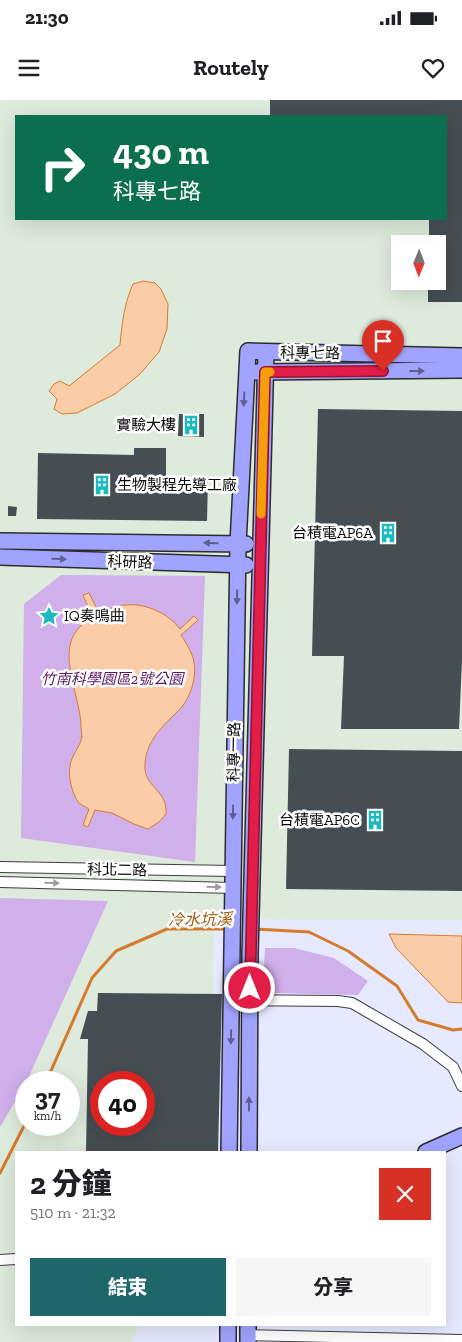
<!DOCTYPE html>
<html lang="zh-TW">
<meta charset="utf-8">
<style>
:root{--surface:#fff;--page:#f6f6f6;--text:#202124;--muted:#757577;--accent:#1e666a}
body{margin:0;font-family:"Zilla Slab","Noto Sans TC",serif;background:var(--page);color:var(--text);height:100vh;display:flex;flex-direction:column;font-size:19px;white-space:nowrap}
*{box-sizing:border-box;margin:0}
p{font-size:16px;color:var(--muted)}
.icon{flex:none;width:28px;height:28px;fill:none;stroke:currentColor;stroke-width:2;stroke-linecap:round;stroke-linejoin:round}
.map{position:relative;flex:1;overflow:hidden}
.drawer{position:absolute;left:15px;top:1051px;width:431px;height:175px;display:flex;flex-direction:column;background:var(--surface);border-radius:0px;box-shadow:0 5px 20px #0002}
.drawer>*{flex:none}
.top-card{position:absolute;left:15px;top:15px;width:432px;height:105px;border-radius:0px;box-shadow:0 5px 20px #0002;background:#0b6e4f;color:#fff;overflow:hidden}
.needle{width:32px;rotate:181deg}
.tools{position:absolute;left:391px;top:135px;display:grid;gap:10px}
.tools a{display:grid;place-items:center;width:55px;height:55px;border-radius:0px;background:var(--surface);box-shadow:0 5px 20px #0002;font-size:25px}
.speed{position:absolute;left:15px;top:971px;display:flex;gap:10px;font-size:25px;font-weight:700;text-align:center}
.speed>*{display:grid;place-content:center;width:65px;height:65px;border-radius:50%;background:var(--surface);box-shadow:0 5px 20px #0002;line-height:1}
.speed small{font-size:12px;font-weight:400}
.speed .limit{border:8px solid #d22;background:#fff;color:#111}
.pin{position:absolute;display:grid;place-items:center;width:42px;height:42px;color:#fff;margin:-51px -21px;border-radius:50% 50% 50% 0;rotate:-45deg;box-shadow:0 0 5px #0007}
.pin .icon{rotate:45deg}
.me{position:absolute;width:55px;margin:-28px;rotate:0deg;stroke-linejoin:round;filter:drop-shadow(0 0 4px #0008)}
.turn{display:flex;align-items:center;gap:18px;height:105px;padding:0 15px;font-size:22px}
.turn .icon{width:65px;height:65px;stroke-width:2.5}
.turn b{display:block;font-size:35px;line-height:42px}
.round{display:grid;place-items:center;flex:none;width:52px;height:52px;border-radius:0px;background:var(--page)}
.headline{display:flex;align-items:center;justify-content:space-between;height:85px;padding:0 15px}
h1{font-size:30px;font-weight:800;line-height:38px}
.button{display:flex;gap:10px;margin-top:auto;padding:10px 15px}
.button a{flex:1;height:58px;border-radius:0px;background:var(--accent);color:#fff;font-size:20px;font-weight:800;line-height:58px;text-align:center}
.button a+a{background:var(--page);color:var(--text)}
.status{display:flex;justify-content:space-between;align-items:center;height:35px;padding:0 25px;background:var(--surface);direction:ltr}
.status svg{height:14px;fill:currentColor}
header{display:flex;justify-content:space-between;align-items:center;height:65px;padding:0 15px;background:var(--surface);font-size:22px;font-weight:800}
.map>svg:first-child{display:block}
.industrial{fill:#ddeadc;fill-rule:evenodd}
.green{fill:#d0afeb}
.water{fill:#facda8;stroke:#d47c2b}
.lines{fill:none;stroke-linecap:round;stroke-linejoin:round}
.stream{stroke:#d47c2b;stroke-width:3}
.building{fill:#464d53;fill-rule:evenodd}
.street-casing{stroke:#3d3d3d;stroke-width:12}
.secondary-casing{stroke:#2c2c2c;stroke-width:18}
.street{stroke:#fff;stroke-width:10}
.secondary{stroke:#a1a4ff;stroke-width:15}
.oneway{fill:#5d5f91}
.oneway2{fill:#9d9d9d}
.route-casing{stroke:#92132f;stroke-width:12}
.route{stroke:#e11d48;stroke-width:9}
.slow{stroke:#f59e0b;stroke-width:9}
.labels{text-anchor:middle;stroke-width:5;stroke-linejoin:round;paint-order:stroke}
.street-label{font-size:15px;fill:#0a0a0a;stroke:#fff}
.poi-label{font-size:15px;fill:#0a0a0a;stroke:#fff;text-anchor:end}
.park-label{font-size:15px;font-style:italic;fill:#5a1863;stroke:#fff}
.water-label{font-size:16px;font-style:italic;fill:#a05a0e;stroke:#fff}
</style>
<div class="status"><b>21:30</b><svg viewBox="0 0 49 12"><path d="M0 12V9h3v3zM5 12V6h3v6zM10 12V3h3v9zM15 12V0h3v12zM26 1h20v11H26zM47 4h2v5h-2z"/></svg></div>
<header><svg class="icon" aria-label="menu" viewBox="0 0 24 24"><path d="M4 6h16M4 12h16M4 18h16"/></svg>Routely<svg class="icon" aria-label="heart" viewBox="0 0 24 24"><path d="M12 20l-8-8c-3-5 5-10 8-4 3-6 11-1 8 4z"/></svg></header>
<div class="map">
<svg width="462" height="1242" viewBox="0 0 462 1242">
<rect width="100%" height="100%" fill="#e6e9ff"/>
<path class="industrial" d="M0,0H462V820L214,819L213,896L180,1052H16V1225H139L132,1242H0ZM16,16H446V119H16ZM400,144H438V181H400ZM26,982H69V1025H26ZM101,982H144V1025H101Z"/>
<g class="green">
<path d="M61,475L205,476L195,762L21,738L24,504Z"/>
<path d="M0,798L108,801L26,983L0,1027Z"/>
<path d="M265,848H294L334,858L368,881L358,895L273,893L263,890Z"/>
</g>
<g class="water">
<path d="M143,181L155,183L161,189L168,204L167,229L159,252L140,274L115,294L77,313L62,314L54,309L57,299L49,291L54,284L60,281L69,286L120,245C122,224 124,204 133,184Z"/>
<path d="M89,493L99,513C108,510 117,505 127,505C146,503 169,514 180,529L194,516L198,520L181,535C185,541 189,548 192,555C199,574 191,599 177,612C162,627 147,640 145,663C143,683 159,687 165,703C166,706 166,711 166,714L159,722L148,729L134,724L112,713L95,710L88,727L83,725L89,709C86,707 81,705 79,703C72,694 68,677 70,666C71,656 80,647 82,637C82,634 81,629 81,626C80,590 48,539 93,518L83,495Z"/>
<path d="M389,834L462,836V903L448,902L396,848Z"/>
</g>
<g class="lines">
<g class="stream">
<path d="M255,829L309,832L348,851L397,886L418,920L453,930L462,929"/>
<path d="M46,982L92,878L116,851L167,829H228"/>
<path d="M0,1073L26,1022"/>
</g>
</g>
<g class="building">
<path d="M270,0H462V202H428V181H438V144H429V119H446V16H270Z"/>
<path d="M318,309L462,311V560L459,629H341L344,556H312Z"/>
<path d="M179,314H204V337L178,336Z"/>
<path d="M134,348H166V391L197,392L198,379H208L207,421L37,419L38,353L134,355Z"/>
<path d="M8,406L17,407L16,416H8Z"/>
<path d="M289,649L462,651V791L286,789Z"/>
<path d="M98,893L222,894L218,1052H86L88,939H80L88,911H97ZM101,982H144V1025H101Z"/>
</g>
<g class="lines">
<defs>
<g id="street">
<path d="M0,767L232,771"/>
<path d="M0,782L233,788"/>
<path d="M231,900L338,901L352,903L423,944L453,967L462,986"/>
<path d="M0,1160L16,1159"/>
<path d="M248,1235L462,1240"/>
</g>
<g id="secondary">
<path d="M257,272L462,270"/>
<path d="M0,441L246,444"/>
<path d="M0,457L246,465"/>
<path d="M229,1052L238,444L248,251L462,256"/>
<path d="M249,1052L250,854L266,252"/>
<path d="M426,1052L462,1036"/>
<path d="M228,1225V1242"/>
<path d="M248,1242V1225"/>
</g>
</defs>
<use href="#street" class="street-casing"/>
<use href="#secondary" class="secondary-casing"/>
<use href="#street" class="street"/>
<use href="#secondary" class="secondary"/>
</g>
<defs><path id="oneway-solid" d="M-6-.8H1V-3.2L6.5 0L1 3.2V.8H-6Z" transform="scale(1.25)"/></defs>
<g class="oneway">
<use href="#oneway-solid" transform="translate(417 271)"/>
<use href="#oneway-solid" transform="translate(244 299) rotate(93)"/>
<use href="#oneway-solid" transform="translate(211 443) rotate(-179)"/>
<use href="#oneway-solid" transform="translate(59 459) rotate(2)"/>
<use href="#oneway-solid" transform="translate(237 497) rotate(91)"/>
<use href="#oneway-solid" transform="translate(233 712) rotate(91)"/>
<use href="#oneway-solid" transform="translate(231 937) rotate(91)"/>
<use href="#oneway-solid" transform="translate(249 1004) rotate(-90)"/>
</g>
<g class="oneway2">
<use href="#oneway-solid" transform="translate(52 783) rotate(1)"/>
<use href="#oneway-solid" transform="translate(214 787) rotate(2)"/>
</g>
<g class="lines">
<defs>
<path id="route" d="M250,888L265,272L383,271"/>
</defs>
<use href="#route" class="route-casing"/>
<use href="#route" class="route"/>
<path class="slow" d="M261,414L265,272H270"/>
</g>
<defs>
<symbol id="building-bare" viewBox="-9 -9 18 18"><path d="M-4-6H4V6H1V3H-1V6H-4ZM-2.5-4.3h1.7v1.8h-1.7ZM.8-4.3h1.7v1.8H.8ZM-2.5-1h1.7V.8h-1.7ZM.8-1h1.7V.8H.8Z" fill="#1bbac0" stroke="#fff" stroke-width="2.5" paint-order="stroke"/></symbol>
<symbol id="sight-bare" viewBox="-9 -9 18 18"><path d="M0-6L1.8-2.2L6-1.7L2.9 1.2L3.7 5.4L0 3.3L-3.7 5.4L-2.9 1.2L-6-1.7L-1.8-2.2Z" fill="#1bbac0" stroke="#fff" stroke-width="2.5" paint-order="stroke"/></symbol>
</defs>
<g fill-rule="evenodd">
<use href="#building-bare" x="177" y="311" width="28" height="28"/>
<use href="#building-bare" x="88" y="371" width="28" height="28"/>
<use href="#building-bare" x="374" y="419" width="28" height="28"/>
<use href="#sight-bare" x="35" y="502" width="28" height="28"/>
<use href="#building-bare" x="361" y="706" width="28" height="28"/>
</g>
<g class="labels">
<g class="street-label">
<text transform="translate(310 253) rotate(1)" y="5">科專七路</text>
<text transform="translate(130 462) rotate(2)" y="5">科研路</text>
<text transform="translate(234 652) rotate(-89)" y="5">科專一路</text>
<text transform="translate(117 770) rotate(1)" y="5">科北二路</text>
</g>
<g class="poi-label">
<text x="176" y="330">實驗大樓</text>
<text x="117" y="390" text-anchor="start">生物製程先導工廠</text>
<text x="373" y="438">台積電AP6A</text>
<text x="64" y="521" text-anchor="start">IQ奏鳴曲</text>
<text x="360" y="725">台積電AP6C</text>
</g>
<g class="park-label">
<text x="112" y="584">竹南科學園區2號公園</text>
</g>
<g class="water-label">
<text transform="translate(200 819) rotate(-1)" y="6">冷水坑溪</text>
</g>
</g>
</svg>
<div class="tools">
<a><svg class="needle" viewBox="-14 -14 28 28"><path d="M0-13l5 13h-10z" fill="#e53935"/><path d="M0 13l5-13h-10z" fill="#757577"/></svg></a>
</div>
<div class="speed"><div>37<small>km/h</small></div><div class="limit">40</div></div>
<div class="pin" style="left:383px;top:271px;background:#d93025"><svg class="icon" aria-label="arrive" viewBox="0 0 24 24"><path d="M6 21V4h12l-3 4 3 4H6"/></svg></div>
<svg class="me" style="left:250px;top:888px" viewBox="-20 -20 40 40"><circle r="17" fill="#e11d48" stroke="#fff" stroke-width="3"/><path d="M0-11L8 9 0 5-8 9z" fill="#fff"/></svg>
<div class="top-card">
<div class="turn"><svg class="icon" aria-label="right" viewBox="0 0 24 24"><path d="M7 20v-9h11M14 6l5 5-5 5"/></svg><div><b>430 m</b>科專七路</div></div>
</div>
<section class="drawer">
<div class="headline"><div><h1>2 分鐘</h1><p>510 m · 21:32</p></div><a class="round" style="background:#d93025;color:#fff"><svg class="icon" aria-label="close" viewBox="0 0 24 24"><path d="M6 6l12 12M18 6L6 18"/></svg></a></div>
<div class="button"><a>結束</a><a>分享</a></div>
</section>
</div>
